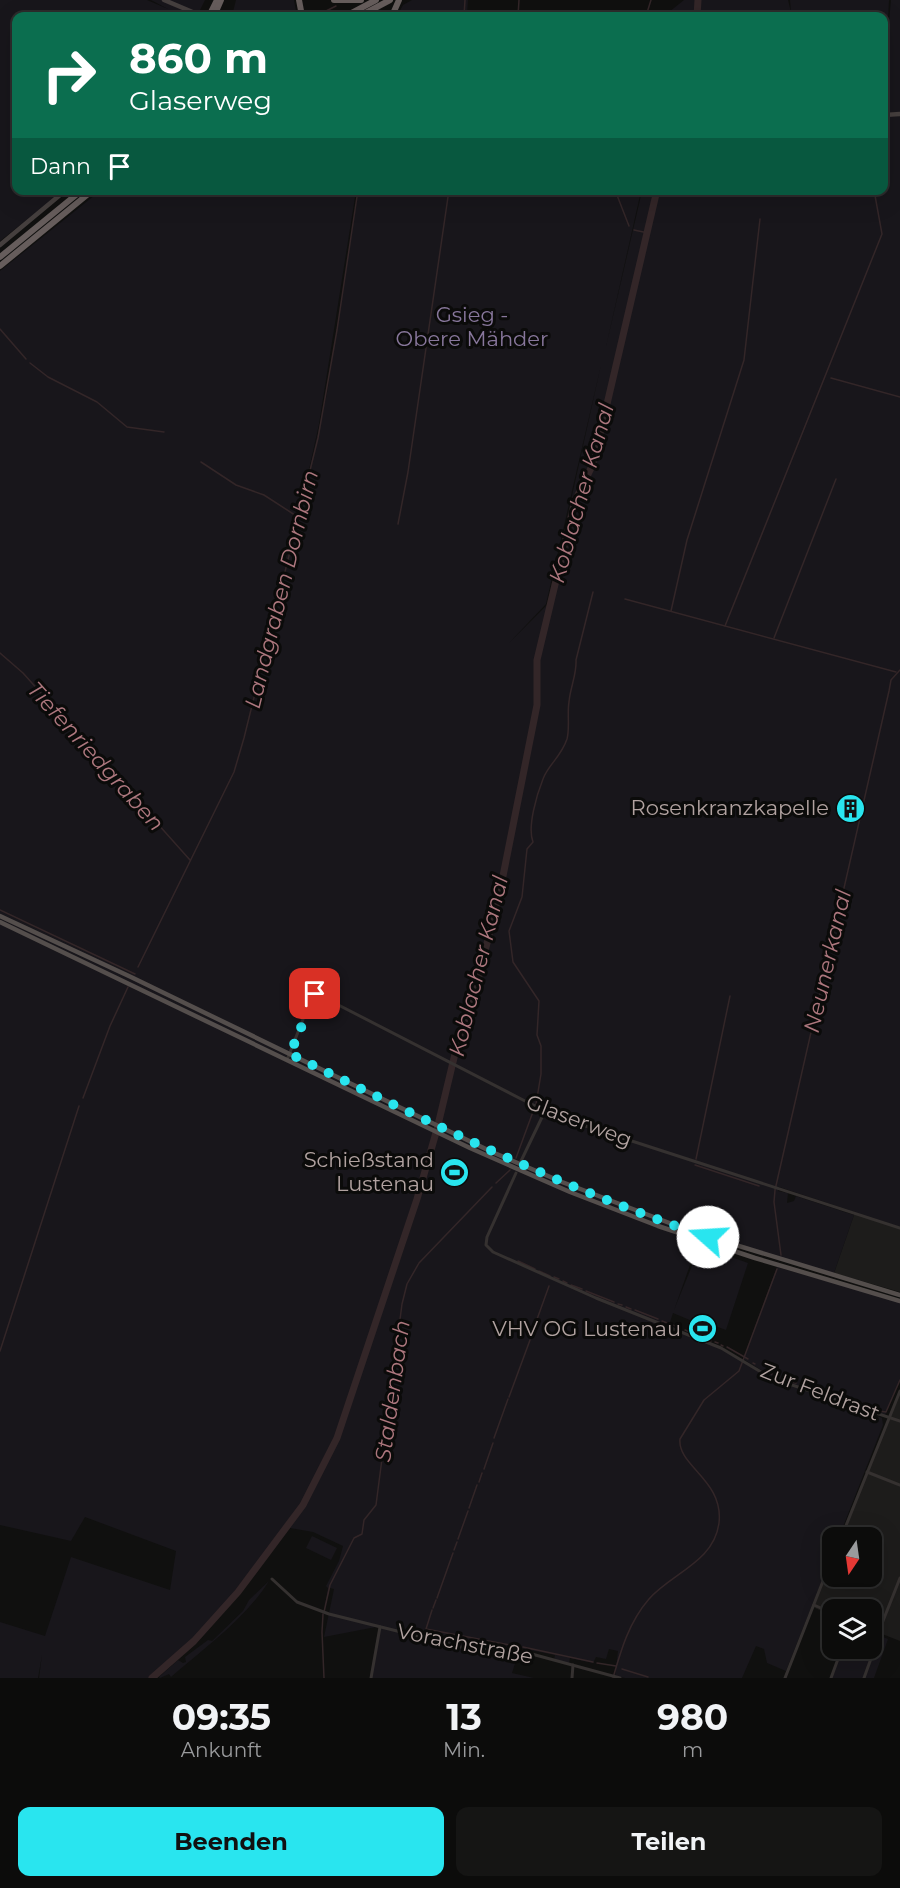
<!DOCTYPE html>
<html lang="de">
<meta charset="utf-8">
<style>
:root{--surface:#0c0c0b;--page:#151514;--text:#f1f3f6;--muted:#9a9b9d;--line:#2c2c2c;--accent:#29e5ef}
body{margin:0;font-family:Montserrat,sans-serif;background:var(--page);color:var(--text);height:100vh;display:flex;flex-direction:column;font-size:22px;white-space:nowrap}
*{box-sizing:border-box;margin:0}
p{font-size:20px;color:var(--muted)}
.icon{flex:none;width:33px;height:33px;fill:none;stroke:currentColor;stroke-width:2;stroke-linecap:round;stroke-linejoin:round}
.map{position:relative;height:1678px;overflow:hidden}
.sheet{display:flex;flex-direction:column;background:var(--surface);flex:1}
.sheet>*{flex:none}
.banner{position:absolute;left:12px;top:12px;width:876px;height:183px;border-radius:12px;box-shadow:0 6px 24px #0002,0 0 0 2px var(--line);background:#0b6e4f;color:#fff;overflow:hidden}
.needle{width:39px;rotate:193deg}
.buttons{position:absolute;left:822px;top:1527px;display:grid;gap:12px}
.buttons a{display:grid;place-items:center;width:60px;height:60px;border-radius:12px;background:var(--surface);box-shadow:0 6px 24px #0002,0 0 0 2px var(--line);font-size:30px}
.pin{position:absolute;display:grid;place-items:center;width:51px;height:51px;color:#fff;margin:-26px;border-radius:12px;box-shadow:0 3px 9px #0006}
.me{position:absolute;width:66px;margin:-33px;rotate:289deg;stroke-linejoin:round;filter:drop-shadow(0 0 4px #0008)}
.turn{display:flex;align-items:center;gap:21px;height:126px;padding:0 18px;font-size:27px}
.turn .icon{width:78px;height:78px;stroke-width:2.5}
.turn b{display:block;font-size:42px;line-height:51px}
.then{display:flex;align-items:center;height:57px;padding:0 18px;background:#0003;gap:12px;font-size:22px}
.eta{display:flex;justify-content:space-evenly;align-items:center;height:102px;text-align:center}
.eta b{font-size:36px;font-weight:700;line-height:42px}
.action{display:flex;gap:12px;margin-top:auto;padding:12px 18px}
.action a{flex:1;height:69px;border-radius:12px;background:var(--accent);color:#111;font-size:24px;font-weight:700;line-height:69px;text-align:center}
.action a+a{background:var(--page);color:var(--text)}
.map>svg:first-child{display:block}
.built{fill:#1d1c1b}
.green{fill:#18161b;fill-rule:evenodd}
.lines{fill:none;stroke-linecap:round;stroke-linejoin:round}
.stream{stroke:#332628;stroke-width:1.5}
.river{stroke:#332628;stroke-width:7}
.street{stroke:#353130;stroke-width:3}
.secondary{stroke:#453f3e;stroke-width:4.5}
.primary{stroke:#544e4c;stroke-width:4.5}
.highway{stroke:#665d5c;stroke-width:6}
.route{stroke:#29e5ef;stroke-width:10;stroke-dasharray:0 18}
.labels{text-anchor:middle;stroke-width:6;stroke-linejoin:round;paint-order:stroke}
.park-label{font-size:21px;fill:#88779c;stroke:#0b0b0a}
.poi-label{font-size:21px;fill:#b1a2a0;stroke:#0b0b0a;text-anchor:end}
.street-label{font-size:21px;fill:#b1a2a0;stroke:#0b0b0a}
.water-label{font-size:22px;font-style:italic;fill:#ad777e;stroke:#0b0b0a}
</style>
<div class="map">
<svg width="900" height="1678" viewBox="0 0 900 1678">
<rect width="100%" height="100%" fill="#10100f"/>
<g class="built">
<path d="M855,1212L900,1227V1292L834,1273Z"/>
<path d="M900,1391V1641L872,1630V1610H832V1616L813,1607L832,1558V1576H872V1538L841,1537Z"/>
</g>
<g class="green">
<path d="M0,0H147L168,9L151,0H205L197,16H16V190L63,191L0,241Z"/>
<path d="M236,0H294L297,16H232Z"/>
<path d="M412,0H468L467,16H397L403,5Z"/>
<path d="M684,0H788L791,12L790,0H889L888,20L884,21V16H664Z"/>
<path d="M891,0H900V112L884,113V22L889,21Z"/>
<path d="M900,116V1227L779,1187L778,1191L788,1193L787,1203L794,1201L796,1196L854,1215L834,1273L700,1237L674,1310L700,1246L748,1263L726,1330L702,1321L697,1323L673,1313L669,1325L726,1352L771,1379L882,1418L883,1425L839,1537L832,1538V1555L786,1671L767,1663L764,1649L756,1646L742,1678H625L615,1676L618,1651L609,1649L606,1659L596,1657L593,1663L570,1658L569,1663L554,1660L555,1655L520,1648L512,1673L534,1678H371L381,1626L324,1637L334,1589L330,1588L324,1611L328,1588L326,1586L339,1561L343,1546L313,1532L290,1528C312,1495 329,1462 344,1424L404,1248L441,1125L438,1123L385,1291L340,1424L323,1465L298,1509L218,1613L179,1653L150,1678H39L42,1655L38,1678H0V1622L45,1636L71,1557L170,1590L176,1551L85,1517L71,1541L0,1525V271L100,191H356L319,424L299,515L327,393L358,191H641L605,351L642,191L884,190V117ZM601,365L548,604L509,643L546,604Z"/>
<path d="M777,1267L900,1302V1380L885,1415L774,1378L743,1359Z"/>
<path d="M312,1536L337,1548L331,1560L306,1548Z"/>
<path d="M269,1581C246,1618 206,1647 171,1677L169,1674L160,1678L159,1677L178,1660L183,1663L186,1662L185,1657L208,1640L212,1641L243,1611L249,1600Z"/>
<path d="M872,1633L888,1639L874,1678H830L841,1649L872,1648Z"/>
</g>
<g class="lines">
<g class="stream">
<path d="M316,16L336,6"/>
<path d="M373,16L374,14"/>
<path d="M464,16L465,0"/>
<path d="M518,16L519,0"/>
<path d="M646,16L651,0"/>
<path d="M615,190L629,226"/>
<path d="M634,230L648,233"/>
<path d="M0,329L26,359"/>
<path d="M30,363L48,377L97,402L127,427L164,432"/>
<path d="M831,378L900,397"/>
<path d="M201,462L236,485L264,495L298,517"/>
<path d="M398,524L408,472L449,190"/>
<path d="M625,599L896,672"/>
<path d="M671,611L687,540L744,360L760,219"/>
<path d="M725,626L882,234L874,190"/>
<path d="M774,638L836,479"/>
<path d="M0,653L23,673L190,860"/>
<path d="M0,910L135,974"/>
<path d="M138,967L234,772L244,738L318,438L337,330L358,190"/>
<path d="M83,1098L110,1026L128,987"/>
<path d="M536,1104L541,1074V1046L537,1035L539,1001L513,962L509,931L522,897L527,849L533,842C527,827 537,794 543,779C548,765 561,757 567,739C570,728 567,713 569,702C570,688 577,674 576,660L593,592"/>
<path d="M516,1158L534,1109"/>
<path d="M696,1159L730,996"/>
<path d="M695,1165L759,1186"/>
<path d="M496,1183L510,1170"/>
<path d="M781,1255L774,1202L775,1190L889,691L891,680L900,670"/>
<path d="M518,1261L535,1269"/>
<path d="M539,1271L550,1276"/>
<path d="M554,1277L559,1279"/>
<path d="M563,1281L567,1283"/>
<path d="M571,1285L582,1289"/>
<path d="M586,1291L614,1302"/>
<path d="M618,1304L622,1305"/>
<path d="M626,1307L631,1309"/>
<path d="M635,1310L658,1319"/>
<path d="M662,1321L678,1327"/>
<path d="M536,1322L549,1286"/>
<path d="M685,1330L700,1336"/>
<path d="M531,1336L535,1325"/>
<path d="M704,1338L711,1341"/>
<path d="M715,1342L718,1343"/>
<path d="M721,1345L723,1346"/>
<path d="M727,1347L748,1359"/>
<path d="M0,1351L79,1106"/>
<path d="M753,1363L755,1364"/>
<path d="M767,1372H768"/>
<path d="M771,1374H772"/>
<path d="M775,1376L779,1377"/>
<path d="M783,1379L787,1380"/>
<path d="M791,1382L796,1383"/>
<path d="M800,1385L806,1387"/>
<path d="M810,1388L815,1390"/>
<path d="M819,1391L825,1393"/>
<path d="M828,1394L833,1396"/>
<path d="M509,1397L530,1340"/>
<path d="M837,1397L842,1399"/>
<path d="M845,1400L850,1401"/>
<path d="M854,1403L858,1404"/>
<path d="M862,1406L867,1407"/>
<path d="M871,1408L874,1410"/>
<path d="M879,1411L886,1412L900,1380"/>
<path d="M494,1438L508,1399"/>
<path d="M484,1469L493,1443"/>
<path d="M479,1482L482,1473"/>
<path d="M469,1508L477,1485"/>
<path d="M458,1539L468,1511"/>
<path d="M454,1550L457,1542"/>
<path d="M437,1598L453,1553"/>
<path d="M433,1608L436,1600"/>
<path d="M432,1610L426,1629L515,1646"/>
<path d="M324,1612L330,1585L354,1538L362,1534L364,1520L376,1505L402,1304L407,1284L419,1263L492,1187"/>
<path d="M323,1614L322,1632L324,1678"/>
<path d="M523,1647L593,1662"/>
<path d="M597,1663L616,1666"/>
<path d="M622,1669L648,1677"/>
<path d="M613,1678C621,1650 629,1622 649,1599C672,1573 714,1562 719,1523C724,1480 677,1466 680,1439L704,1400L739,1371L777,1269"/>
</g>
<g class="river">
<path d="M697,16L698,0"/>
<path d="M152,1678L194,1641L238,1592L303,1505L337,1438L417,1199L437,1129L459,1037L477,984L501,886L537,705V660L575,501L593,464L657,190"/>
</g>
<g class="street">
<path d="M287,1060L311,999L315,994L319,995L527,1102L564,1119L900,1228"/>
<path d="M521,1161L545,1111"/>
<path d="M516,1173L487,1237L486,1245L493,1252L596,1298L721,1348L771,1378L900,1421"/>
<path d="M867,1472L900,1485"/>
<path d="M841,1538L900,1391"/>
<path d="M272,1579L297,1602L329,1614L465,1648L517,1650L620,1678"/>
<path d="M814,1605L832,1613"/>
<path d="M872,1628L879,1631L900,1578"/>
<path d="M862,1648L873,1653L864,1678"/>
<path d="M371,1678L380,1627"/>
<path d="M572,1678L573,1665"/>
<path d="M785,1678L832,1558"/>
<path d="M831,1678L842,1648"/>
</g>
<g class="secondary">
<path d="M164,0L202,16"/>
<path d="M884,115L900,114"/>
<path d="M0,245L66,190"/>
</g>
<g class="primary">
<path d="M0,916L131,977L492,1152L562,1182L693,1232L900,1295"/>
<path d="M0,922L470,1148L570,1192L658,1226L755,1258L900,1301"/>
</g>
<g class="highway">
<path d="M299,0L302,16"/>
<path d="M334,0H361"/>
<path d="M209,16L217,0"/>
<path d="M214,16L221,0"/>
<path d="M346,16L376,0"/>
<path d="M360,16L390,0"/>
<path d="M392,16L399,0"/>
<path d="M0,257L82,190"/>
<path d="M0,266L93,190"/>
</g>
</g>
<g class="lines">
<path class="route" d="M315,994L290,1054C427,1121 563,1189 708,1237"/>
</g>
<defs>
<symbol id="building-disc" viewBox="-11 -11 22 22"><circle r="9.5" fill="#29e5ef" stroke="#0b0b0a"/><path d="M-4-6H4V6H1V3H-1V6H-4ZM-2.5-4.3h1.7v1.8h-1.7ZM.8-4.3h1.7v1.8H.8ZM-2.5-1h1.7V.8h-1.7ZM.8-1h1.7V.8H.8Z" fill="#111"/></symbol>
<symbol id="stadium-disc" viewBox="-11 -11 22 22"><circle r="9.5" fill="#29e5ef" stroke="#0b0b0a"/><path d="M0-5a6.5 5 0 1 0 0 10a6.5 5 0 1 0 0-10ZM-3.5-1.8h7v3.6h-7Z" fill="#111"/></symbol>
</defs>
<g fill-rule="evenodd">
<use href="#building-disc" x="834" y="792" width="33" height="33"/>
<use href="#stadium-disc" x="438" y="1156" width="33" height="33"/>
<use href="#stadium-disc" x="686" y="1312" width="33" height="33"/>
</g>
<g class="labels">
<g class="park-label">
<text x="472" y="322">Gsieg -<tspan x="472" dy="24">Obere Mähder</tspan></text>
</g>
<g class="poi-label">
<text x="829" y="815">Rosenkranzkapelle</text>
<text x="434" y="1167">Schießstand<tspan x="434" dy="24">Lustenau</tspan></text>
<text x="681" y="1336">VHV OG Lustenau</text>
</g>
<g class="street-label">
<text transform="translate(579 1121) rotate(21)" y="7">Glaserweg</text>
<text transform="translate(820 1392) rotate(21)" y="7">Zur Feldrast</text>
<text transform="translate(465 1644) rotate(11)" y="7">Vorachstraße</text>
</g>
<g class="water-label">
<text transform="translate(581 493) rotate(-74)" y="8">Koblacher Kanal</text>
<text transform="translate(281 589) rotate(-76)" y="8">Landgraben Dornbirn</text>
<text transform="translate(96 756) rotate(48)" y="8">Tiefenriedgraben</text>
<text transform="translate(827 961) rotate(-77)" y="8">Neunerkanal</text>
<text transform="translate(478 966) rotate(-76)" y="8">Koblacher Kanal</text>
<text transform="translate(392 1391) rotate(-82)" y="8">Staldenbach</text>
</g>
</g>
</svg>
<div class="buttons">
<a><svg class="needle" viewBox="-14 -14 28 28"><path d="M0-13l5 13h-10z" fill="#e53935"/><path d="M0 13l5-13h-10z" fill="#9a9b9d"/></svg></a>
<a><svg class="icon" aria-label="layers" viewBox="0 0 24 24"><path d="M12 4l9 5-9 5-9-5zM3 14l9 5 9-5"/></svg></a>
</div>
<div class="pin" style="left:315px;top:994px;background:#d93025"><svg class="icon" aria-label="arrive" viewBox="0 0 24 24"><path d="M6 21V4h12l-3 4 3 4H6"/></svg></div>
<svg class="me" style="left:708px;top:1237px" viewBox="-20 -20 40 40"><circle r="19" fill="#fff"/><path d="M0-13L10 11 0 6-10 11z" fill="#29e5ef"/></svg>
<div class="banner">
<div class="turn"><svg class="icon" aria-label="right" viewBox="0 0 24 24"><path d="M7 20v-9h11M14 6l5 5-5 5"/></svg><div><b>860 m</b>Glaserweg</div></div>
<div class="then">Dann<svg class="icon" aria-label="arrive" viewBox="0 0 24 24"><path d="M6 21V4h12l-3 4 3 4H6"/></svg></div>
</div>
</div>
<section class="sheet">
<div class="eta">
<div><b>09:35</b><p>Ankunft</p></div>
<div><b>13</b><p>Min.</p></div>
<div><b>980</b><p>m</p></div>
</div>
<div class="action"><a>Beenden</a><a>Teilen</a></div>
</section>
